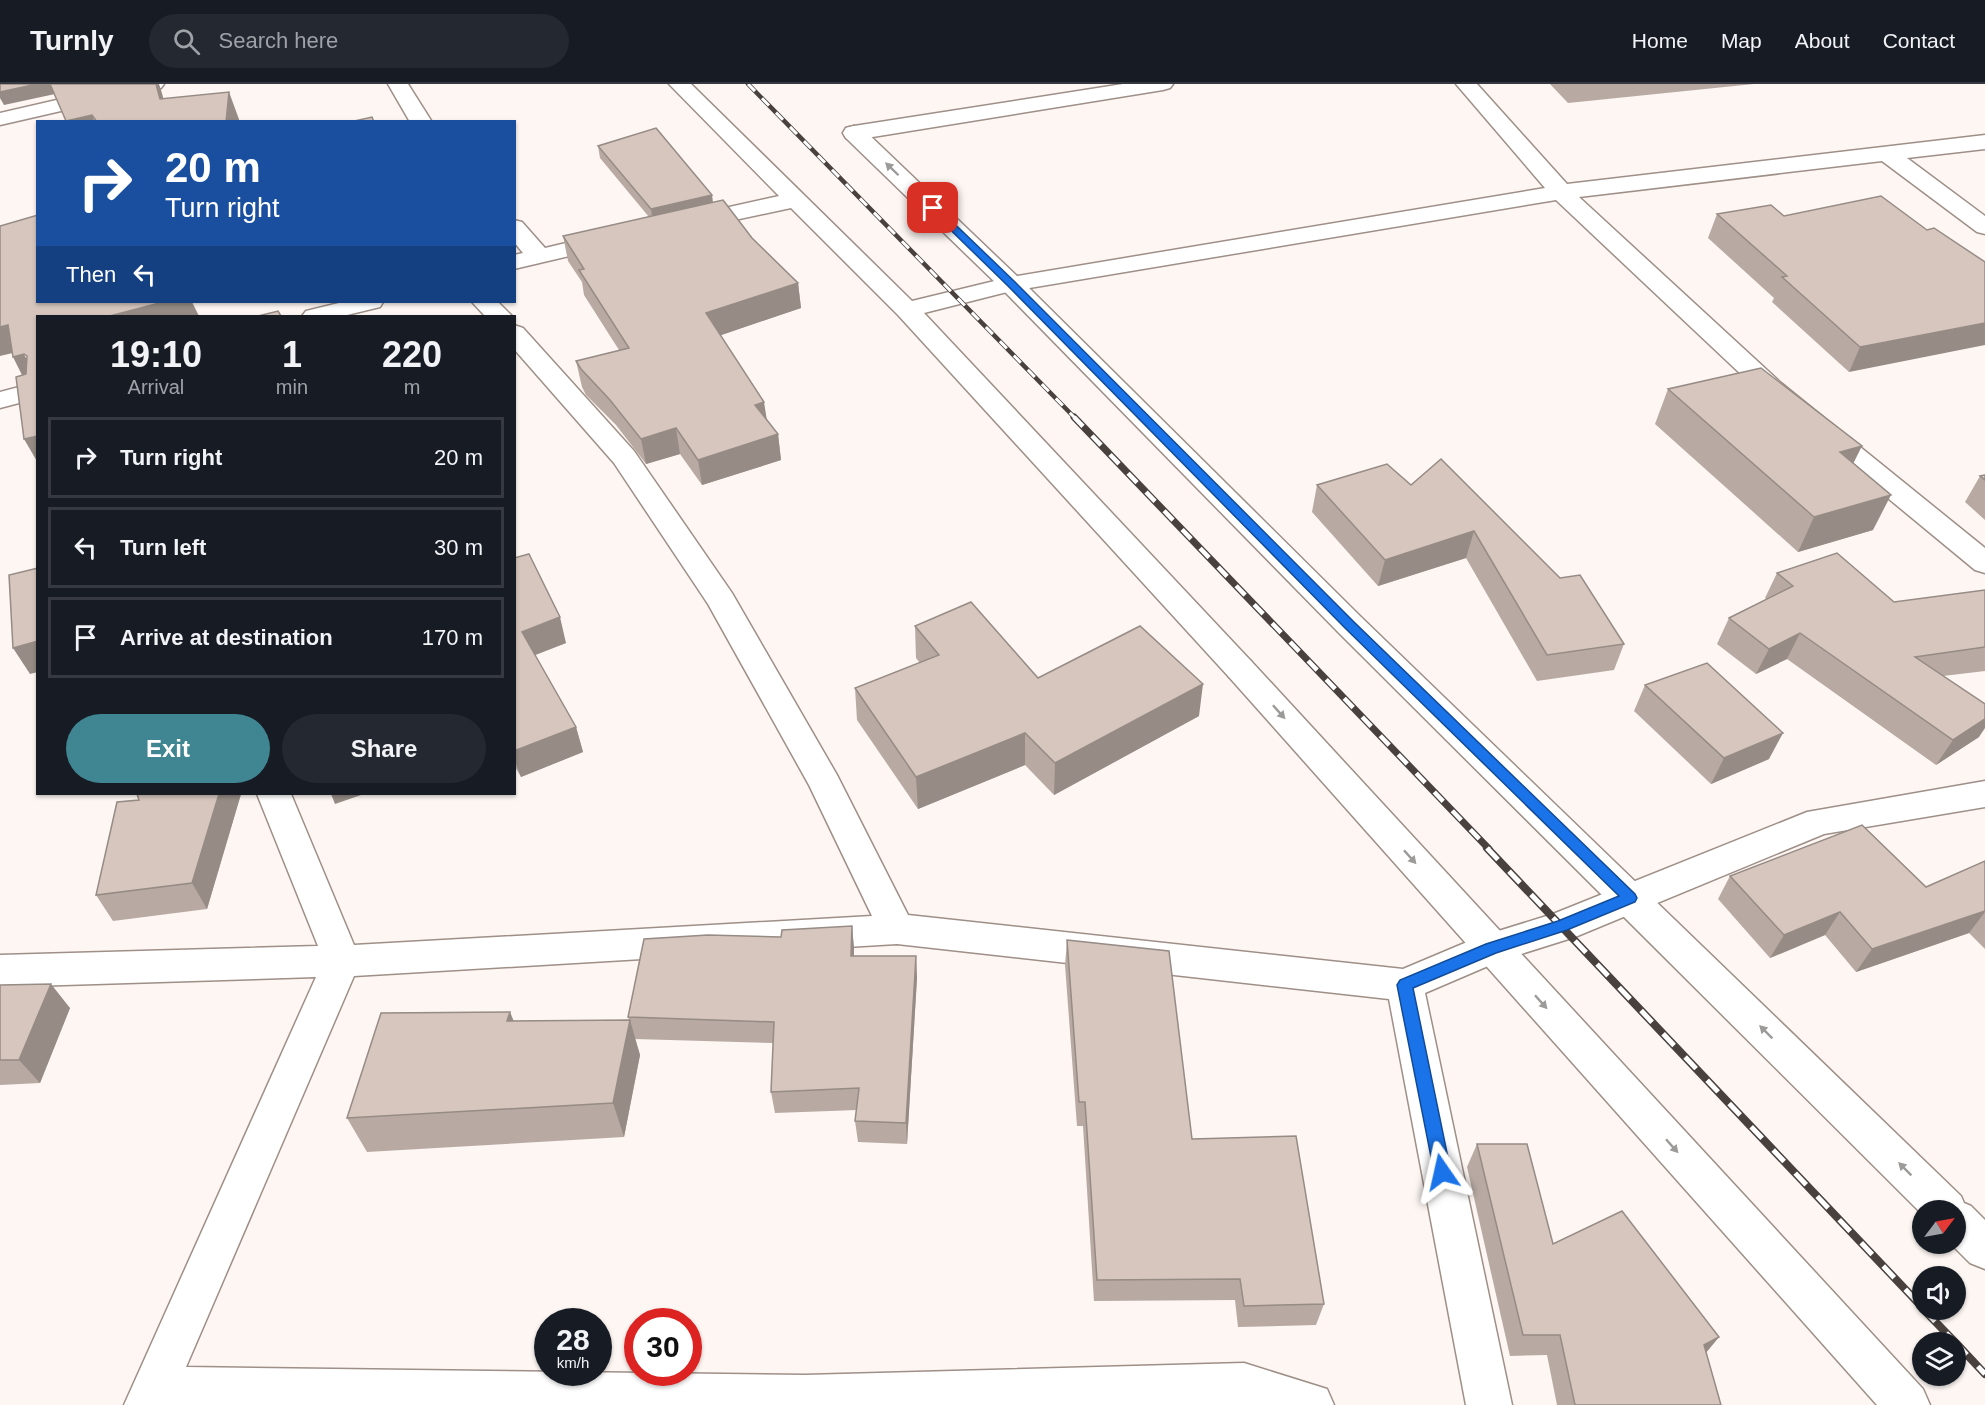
<!DOCTYPE html>
<style>
:root{--surface:#171b24;--page:#242831;--text:#f1f3f6;--muted:#9ea1a6;--line:#363941;--accent:#408592}
body{margin:0;font-family:Arial,sans-serif;background:var(--page);color:var(--text);height:100vh;display:flex;flex-direction:column;font-size:22px;white-space:nowrap}
*{box-sizing:border-box;margin:0}
p{font-size:20px;color:var(--muted)}
.icon{flex:none;width:33px;height:33px;fill:none;stroke:currentColor;stroke-width:2;stroke-linecap:round;stroke-linejoin:round}
.map{position:relative;flex:1;overflow:hidden}
.panel{position:absolute;left:36px;top:231px;width:480px;height:480px;display:flex;flex-direction:column;background:var(--surface);border-radius:0px;box-shadow:0 2px 4px #0004}
.panel>*{flex:none}
.top-card{position:absolute;left:36px;top:36px;width:480px;height:183px;border-radius:0px;box-shadow:0 2px 4px #0004;background:#1a4fa0;color:#fff;overflow:hidden}
.needle{width:39px;rotate:58deg}
.buttons{position:absolute;left:1912px;top:1116px;display:grid;gap:12px}
.buttons a{display:grid;place-items:center;width:54px;height:54px;border-radius:50%;background:var(--surface);box-shadow:0 2px 4px #0004;font-size:30px}
.speed{position:absolute;left:534px;top:1224px;display:flex;gap:12px;font-size:30px;font-weight:700;text-align:center}
.speed>*{display:grid;place-content:center;width:78px;height:78px;border-radius:50%;background:var(--surface);box-shadow:0 2px 4px #0004;line-height:1}
.speed small{font-size:15px;font-weight:400}
.speed .limit{border:9px solid #d22;background:#fff;color:#111}
.pin{position:absolute;display:grid;place-items:center;width:51px;height:51px;color:#fff;margin:-26px;border-radius:12px;box-shadow:0 3px 9px #0006}
.me{position:absolute;width:66px;margin:-33px;rotate:349deg;stroke-linejoin:round;filter:drop-shadow(0 0 4px #0008)}
.turn{display:flex;align-items:center;gap:21px;height:126px;padding:0 30px;font-size:27px}
.turn .icon{width:78px;height:78px;stroke-width:2.5}
.turn b{display:block;font-size:42px;line-height:51px}
.then{display:flex;align-items:center;height:57px;padding:0 30px;background:#0003;gap:12px;font-size:22px}
.eta{display:flex;justify-content:space-evenly;align-items:center;height:102px;text-align:center}
.eta b{font-size:36px;font-weight:700;line-height:42px}
.button{display:flex;gap:12px;margin-top:auto;padding:12px 30px}
.button a{flex:1;height:69px;border-radius:36px;background:var(--accent);color:#fff;font-size:24px;font-weight:700;line-height:69px;text-align:center}
.button a+a{background:var(--page);color:var(--text)}
ul{padding:0;list-style:none}
li{display:flex;align-items:center;gap:18px;height:81px;margin:0 12px 9px;padding:0 18px;border:3px solid var(--line);border-radius:0px}
li div{flex:1}
li b{display:block;font-size:22px}
li em{font-style:normal}
header{display:flex;align-items:center;gap:36px;box-sizing:border-box;height:84px;padding:0 30px;background:var(--surface);border-bottom:2px solid var(--line)}
header strong{font-size:28px}
nav{display:flex;gap:33px;margin-inline-start:auto;font-size:21px}
.search{width:420px;height:54px;background:var(--page);display:flex;align-items:center;gap:15px;box-sizing:border-box;padding:0 21px;border-radius:33px;color:var(--muted);font-size:22px}
.map>svg:first-child{display:block}
.lines{fill:none;stroke-linecap:round;stroke-linejoin:round}
.minor-casing{stroke:#9e8f87;stroke-width:3}
.major-casing{stroke:#9e8f87;stroke-width:3}
.minor{fill:#fff;fill-rule:evenodd}
.major{fill:#fff;fill-rule:evenodd}
.rail-far2-casing{stroke:#48413e;stroke-width:4.5}
.rail-far1-casing{stroke:#48413e;stroke-width:7}
.rail-casing{stroke:#48413e;stroke-width:8}
.rail-far2{stroke:#fff;stroke-width:3;stroke-dasharray:10;stroke-linecap:butt}
.rail-far1{stroke:#fff;stroke-width:4.5;stroke-dasharray:13;stroke-linecap:butt}
.rail{stroke:#fff;stroke-width:5;stroke-dasharray:16;stroke-linecap:butt}
.wall{fill:#b8aaa3}
.shaded-wall{fill:#968b85}
.building{fill:#d6c6be;stroke:#968b85;stroke-width:1.5}
.oneway{fill:#9d9b99}
.route{fill:#1a73e8;stroke:#114b97;stroke-width:1.5}
</style>
<header>
<strong>Turnly</strong>
<div class="search"><svg class="icon" aria-label="search" viewBox="0 0 24 24"><circle cx="10" cy="10" r="6"/><path d="M15 15l6 6"/></svg>Search here</div>
<nav><a>Home</a><a>Map</a><a>About</a><a>Contact</a></nav>
</header>
<div class="map">
<svg width="1985" height="1321" viewBox="0 0 1985 1321">
<rect width="100%" height="100%" fill="#fdf6f3"/>
<g class="lines">
<defs>
<g id="minor">
<path d="M126,0H164L161,4L0,41V29Z"/>
<path d="M388,0H408L432,38H410Z"/>
<path d="M669,0H691L912,217L1011,193L1545,104L1456,0H1477L1567,100L1985,51V65L1907,74L1985,132V150L1977,148L1882,77L1579,113L1781,299L1985,464V489L1975,486L1763,311L1556,116L1011,207L924,229L1251,577L1256,585L1251,593L1240,596L1229,593L898,231L791,124L688,146L680,144L676,139L680,134L779,112Z"/>
<path d="M1123,0H1173L1170,4L1163,6L854,56L846,54L843,49L846,44L854,42Z"/>
<path d="M514,136L522,138L545,164L608,149L616,151L620,156L616,161L514,185V171L523,169L514,158Z"/>
<path d="M343,218H383L380,223L343,232H302L306,227Z"/>
<path d="M472,218H498L512,232H485Z"/>
<path d="M514,241L523,244L634,367L732,509L837,691L908,831L1403,885L1479,853L1553,830L1807,728L1985,697V723L1824,750L1575,853L1502,876L1425,909L1512,1321H1466L1389,915L897,860L354,892L186,1283L805,1291L1244,1279L1327,1305L1334,1321H124L316,893L0,903V871L318,862L257,710H291L354,861L872,832L809,701L708,520L614,379L514,265Z"/>
<path d="M38,298V314L0,324V308Z"/>
</g>
<g id="major">
<path d="M854,42L862,44L1020,195L1361,533L1961,1112L1964,1119L1971,1122L1985,1136V1185L1970,1179L1951,1160H1956V1126H1923V1131L1339,549L1002,205L846,54L843,49L846,44Z"/>
<path d="M1240,574L1251,577L1923,1305L1930,1321H1877L1229,593L1224,585L1229,577Z"/>
</g>
</defs>
<use href="#minor" class="minor-casing"/>
<use href="#major" class="major-casing"/>
<use href="#minor" class="minor"/>
<use href="#major" class="major"/>
<defs>
<path id="rail-far2" d="M748,0L1075,334"/>
<path id="rail-far1" d="M1074,333L1489,765"/>
<g id="rail">
<path d="M1487,764L1923,1224"/>
<path d="M1924,1226L1955,1258"/>
<path d="M1956,1259L1985,1290"/>
</g>
</defs>
<use href="#rail-far2" class="rail-far2-casing"/>
<use href="#rail-far1" class="rail-far1-casing"/>
<use href="#rail" class="rail-casing"/>
<use href="#rail-far2" class="rail-far2"/>
<use href="#rail-far1" class="rail-far1"/>
<use href="#rail" class="rail"/>
</g>
<g class="wall">
<path d="M1550,0H1754L1568,19Z"/>
<path d="M598,62L712,111L713,118L752,154L798,199L801,224L720,251L767,336L778,350L781,376L702,401L680,370L646,380L616,341L586,311L582,303L576,277L619,266L584,211L582,198L568,177L563,152L649,133L600,74Z"/>
<path d="M1717,130L1784,132L1927,146L1849,288L1772,218L1774,214L1708,154Z"/>
<path d="M1668,305L1853,379L1873,446L1798,468L1655,340Z"/>
<path d="M1441,375L1624,560L1614,586L1537,597L1466,474L1378,502L1312,428L1317,401H1411Z"/>
<path d="M1985,391V436L1965,418L1980,392Z"/>
<path d="M514,474L566,559L535,571L576,643L583,668L521,693L514,681Z"/>
<path d="M1777,489L1894,518L1985,506V587L1943,592L1979,653L1936,681L1787,575L1756,590L1717,560L1729,534L1767,516L1765,514Z"/>
<path d="M915,542L1038,594L1199,632L1054,711L1025,681L918,725L857,636L855,604L920,579L916,574Z"/>
<path d="M1645,601L1769,675L1711,700L1634,627Z"/>
<path d="M241,710L207,825L113,837L96,811Z"/>
<path d="M1985,777V865L1969,849L1856,888L1825,851L1770,874L1718,815L1730,792L1926,803Z"/>
<path d="M852,842L854,865V872H916L917,894L907,1060L858,1058L855,1037L857,1026L775,1029L771,1008L773,959L635,955L640,971L624,1053L367,1068L347,1034L510,928L513,937L629,936L628,933L781,853Z"/>
<path d="M1067,856L1192,1055L1324,1220L1316,1241L1238,1243L1235,1216L1094,1217L1083,1042H1077L1065,881Z"/>
<path d="M0,901L70,924L40,999L0,1001Z"/>
<path d="M1477,1060L1553,1160L1719,1253L1706,1269L1721,1321H1557L1547,1271L1510,1272L1467,1083Z"/>
</g>
<g class="shaded-wall">
<path d="M37,0H51L55,10L4,21L0,14V8Z"/>
<path d="M156,0H159L161,6L170,38L160,15Z"/>
<path d="M229,8L240,38H226Z"/>
<path d="M92,31L95,38H66V37Z"/>
<path d="M712,111L713,124L653,138L651,125Z"/>
<path d="M798,199L801,224L710,255L706,229Z"/>
<path d="M163,218H192L199,232H110Z"/>
<path d="M1985,239V261L1849,288L1860,263Z"/>
<path d="M8,241L21,267L0,272V243Z"/>
<path d="M24,270L37,296L26,299L13,273Z"/>
<path d="M764,318L768,343L755,321Z"/>
<path d="M676,344L680,370L646,380L641,355Z"/>
<path d="M778,350L781,376L702,401L698,376Z"/>
<path d="M38,352V379L24,355Z"/>
<path d="M1862,362L1845,396L1840,368Z"/>
<path d="M1891,411L1873,446L1798,468L1814,433Z"/>
<path d="M1474,447L1466,474L1378,502L1385,476Z"/>
<path d="M560,533L566,559L530,573L522,548Z"/>
<path d="M1800,549L1787,575L1756,590L1769,565Z"/>
<path d="M38,557V588L30,590L13,564Z"/>
<path d="M1203,600L1199,632L1054,711L1055,679Z"/>
<path d="M1985,635V644L1979,653L1936,681L1953,656Z"/>
<path d="M576,643L583,668L521,693L514,674V667Z"/>
<path d="M1025,649V681L918,725L916,693Z"/>
<path d="M1783,649L1769,675L1711,700L1724,674Z"/>
<path d="M219,710H241L207,825L192,799Z"/>
<path d="M331,710H364L335,720Z"/>
<path d="M1985,827V828L1969,849L1856,888L1872,865Z"/>
<path d="M1840,828L1825,851L1770,874L1784,851Z"/>
<path d="M852,842L854,865L853,894L851,872Z"/>
<path d="M916,872L917,894L907,1060L906,1039Z"/>
<path d="M51,900L70,924L40,999L19,976Z"/>
<path d="M510,928L524,962L507,937Z"/>
<path d="M630,936L640,971L624,1053L613,1019Z"/>
<path d="M1719,1253L1702,1273L1704,1261Z"/>
</g>
<g class="building">
<path d="M0,0H37L0,8Z"/>
<path d="M50,0H156L160,15L229,8L226,38H97L92,31L66,37Z"/>
<path d="M372,33L374,38H350Z"/>
<path d="M656,44L712,111L651,125L598,62Z"/>
<path d="M1881,112L1927,146L1934,144L1985,178V239L1860,263L1782,193L1787,192L1717,130L1771,121L1784,132Z"/>
<path d="M723,116L752,154L798,199L706,229L764,318L755,321L778,350L698,376L676,344L641,355L610,316L581,285L576,277L629,264L579,186L584,185L563,152Z"/>
<path d="M38,131V218H163L110,232H38V352L24,355L16,293L26,290L27,272L24,270L13,273L8,241L0,243V142Z"/>
<path d="M278,227L281,232H258Z"/>
<path d="M1761,284L1862,362L1840,368L1891,411L1814,433L1668,305Z"/>
<path d="M1441,375L1560,494L1580,491L1624,560L1547,571L1474,447L1385,476L1317,401L1387,380L1411,401Z"/>
<path d="M1985,391V396L1980,392Z"/>
<path d="M1837,469L1894,518L1985,506V563L1915,573L1985,620V635L1953,656L1800,549L1769,565L1729,534L1793,502L1777,489Z"/>
<path d="M529,470L560,533L522,548L576,643L514,667V474Z"/>
<path d="M38,484V557L13,564L9,491Z"/>
<path d="M971,518L1038,594L1140,542L1203,600L1055,679L1025,649L916,693L855,604L939,571L915,542Z"/>
<path d="M1707,579L1783,649L1724,674L1645,601Z"/>
<path d="M137,710H219L192,799L96,811L117,718L139,716Z"/>
<path d="M1862,741L1926,803L1985,777V827L1872,865L1840,828L1784,851L1730,792Z"/>
<path d="M852,842L851,872H916L906,1039L855,1037L859,1004L771,1008L774,938L628,933L644,855L708,851L781,853L782,846Z"/>
<path d="M1067,856L1169,867L1192,1055L1296,1052L1324,1220L1244,1222L1240,1195L1097,1196L1085,1018H1079Z"/>
<path d="M51,900L19,976H0V901Z"/>
<path d="M510,928L507,937L630,936L613,1019L347,1034L381,929Z"/>
<path d="M1477,1060H1527L1553,1160L1622,1127L1719,1253L1704,1261L1721,1321H1575L1560,1251H1523Z"/>
</g>
<defs><path id="oneway-solid" d="M-6-.8H1V-3.2L6.5 0L1 3.2V.8H-6Z" transform="scale(1.5)"/></defs>
<g class="oneway">
<use href="#oneway-solid" transform="translate(892 85) rotate(-136)"/>
<use href="#oneway-solid" transform="translate(1279 628) rotate(48)"/>
<use href="#oneway-solid" transform="translate(1410 773) rotate(48)"/>
<use href="#oneway-solid" transform="translate(1541 918) rotate(48)"/>
<use href="#oneway-solid" transform="translate(1766 948) rotate(-135)"/>
<use href="#oneway-solid" transform="translate(1672 1062) rotate(48)"/>
<use href="#oneway-solid" transform="translate(1905 1085) rotate(-135)"/>
</g>
<path class="route" d="M930,122H936L1015,198L1354,538L1635,810L1637,814L1635,818L1567,846L1496,869L1413,904L1451,1088L1448,1093L1442,1095L1436,1093L1434,1088L1397,901L1400,896L1486,860L1558,837L1619,812L1345,544L1008,202L930,126Z"/>
</svg>
<div class="buttons">
<a><svg class="needle" viewBox="-14 -14 28 28"><path d="M0-13l5 13h-10z" fill="#e53935"/><path d="M0 13l5-13h-10z" fill="#9ea1a6"/></svg></a>
<a><svg class="icon" aria-label="sound" viewBox="0 0 24 24"><path d="M4 9h4l5-4v14l-5-4H4zM17 9q2 3 0 6"/></svg></a>
<a><svg class="icon" aria-label="layers" viewBox="0 0 24 24"><path d="M12 4l9 5-9 5-9-5zM3 14l9 5 9-5"/></svg></a>
</div>
<div class="speed"><div>28<small>km/h</small></div><div class="limit">30</div></div>
<div class="pin" style="left:933px;top:124px;background:#d93025"><svg class="icon" aria-label="arrive" viewBox="0 0 24 24"><path d="M6 21V4h12l-3 4 3 4H6"/></svg></div>
<svg class="me" style="left:1442px;top:1088px" viewBox="-20 -20 40 40"><path d="M0-17L14 15 0 8-14 15z" fill="#1a73e8" stroke="#fff" stroke-width="4"/></svg>
<div class="top-card">
<div class="turn"><svg class="icon" aria-label="right" viewBox="0 0 24 24"><path d="M7 20v-9h11M14 6l5 5-5 5"/></svg><div><b>20 m</b>Turn right</div></div>
<div class="then">Then<svg class="icon" aria-label="left" viewBox="0 0 24 24"><path d="M17 20v-9H6M10 6l-5 5 5 5"/></svg></div>
</div>
<section class="panel">
<div class="eta">
<div><b>19:10</b><p>Arrival</p></div>
<div><b>1</b><p>min</p></div>
<div><b>220</b><p>m</p></div>
</div>
<ul>
<li><svg class="icon" aria-label="right" viewBox="0 0 24 24"><path d="M7 20v-9h11M14 6l5 5-5 5"/></svg><div><b>Turn right</b></div><em>20 m</em></li>
<li><svg class="icon" aria-label="left" viewBox="0 0 24 24"><path d="M17 20v-9H6M10 6l-5 5 5 5"/></svg><div><b>Turn left</b></div><em>30 m</em></li>
<li><svg class="icon" aria-label="arrive" viewBox="0 0 24 24"><path d="M6 21V4h12l-3 4 3 4H6"/></svg><div><b>Arrive at destination</b></div><em>170 m</em></li>
</ul>
<div class="button"><a>Exit</a><a>Share</a></div>
</section>
</div>
